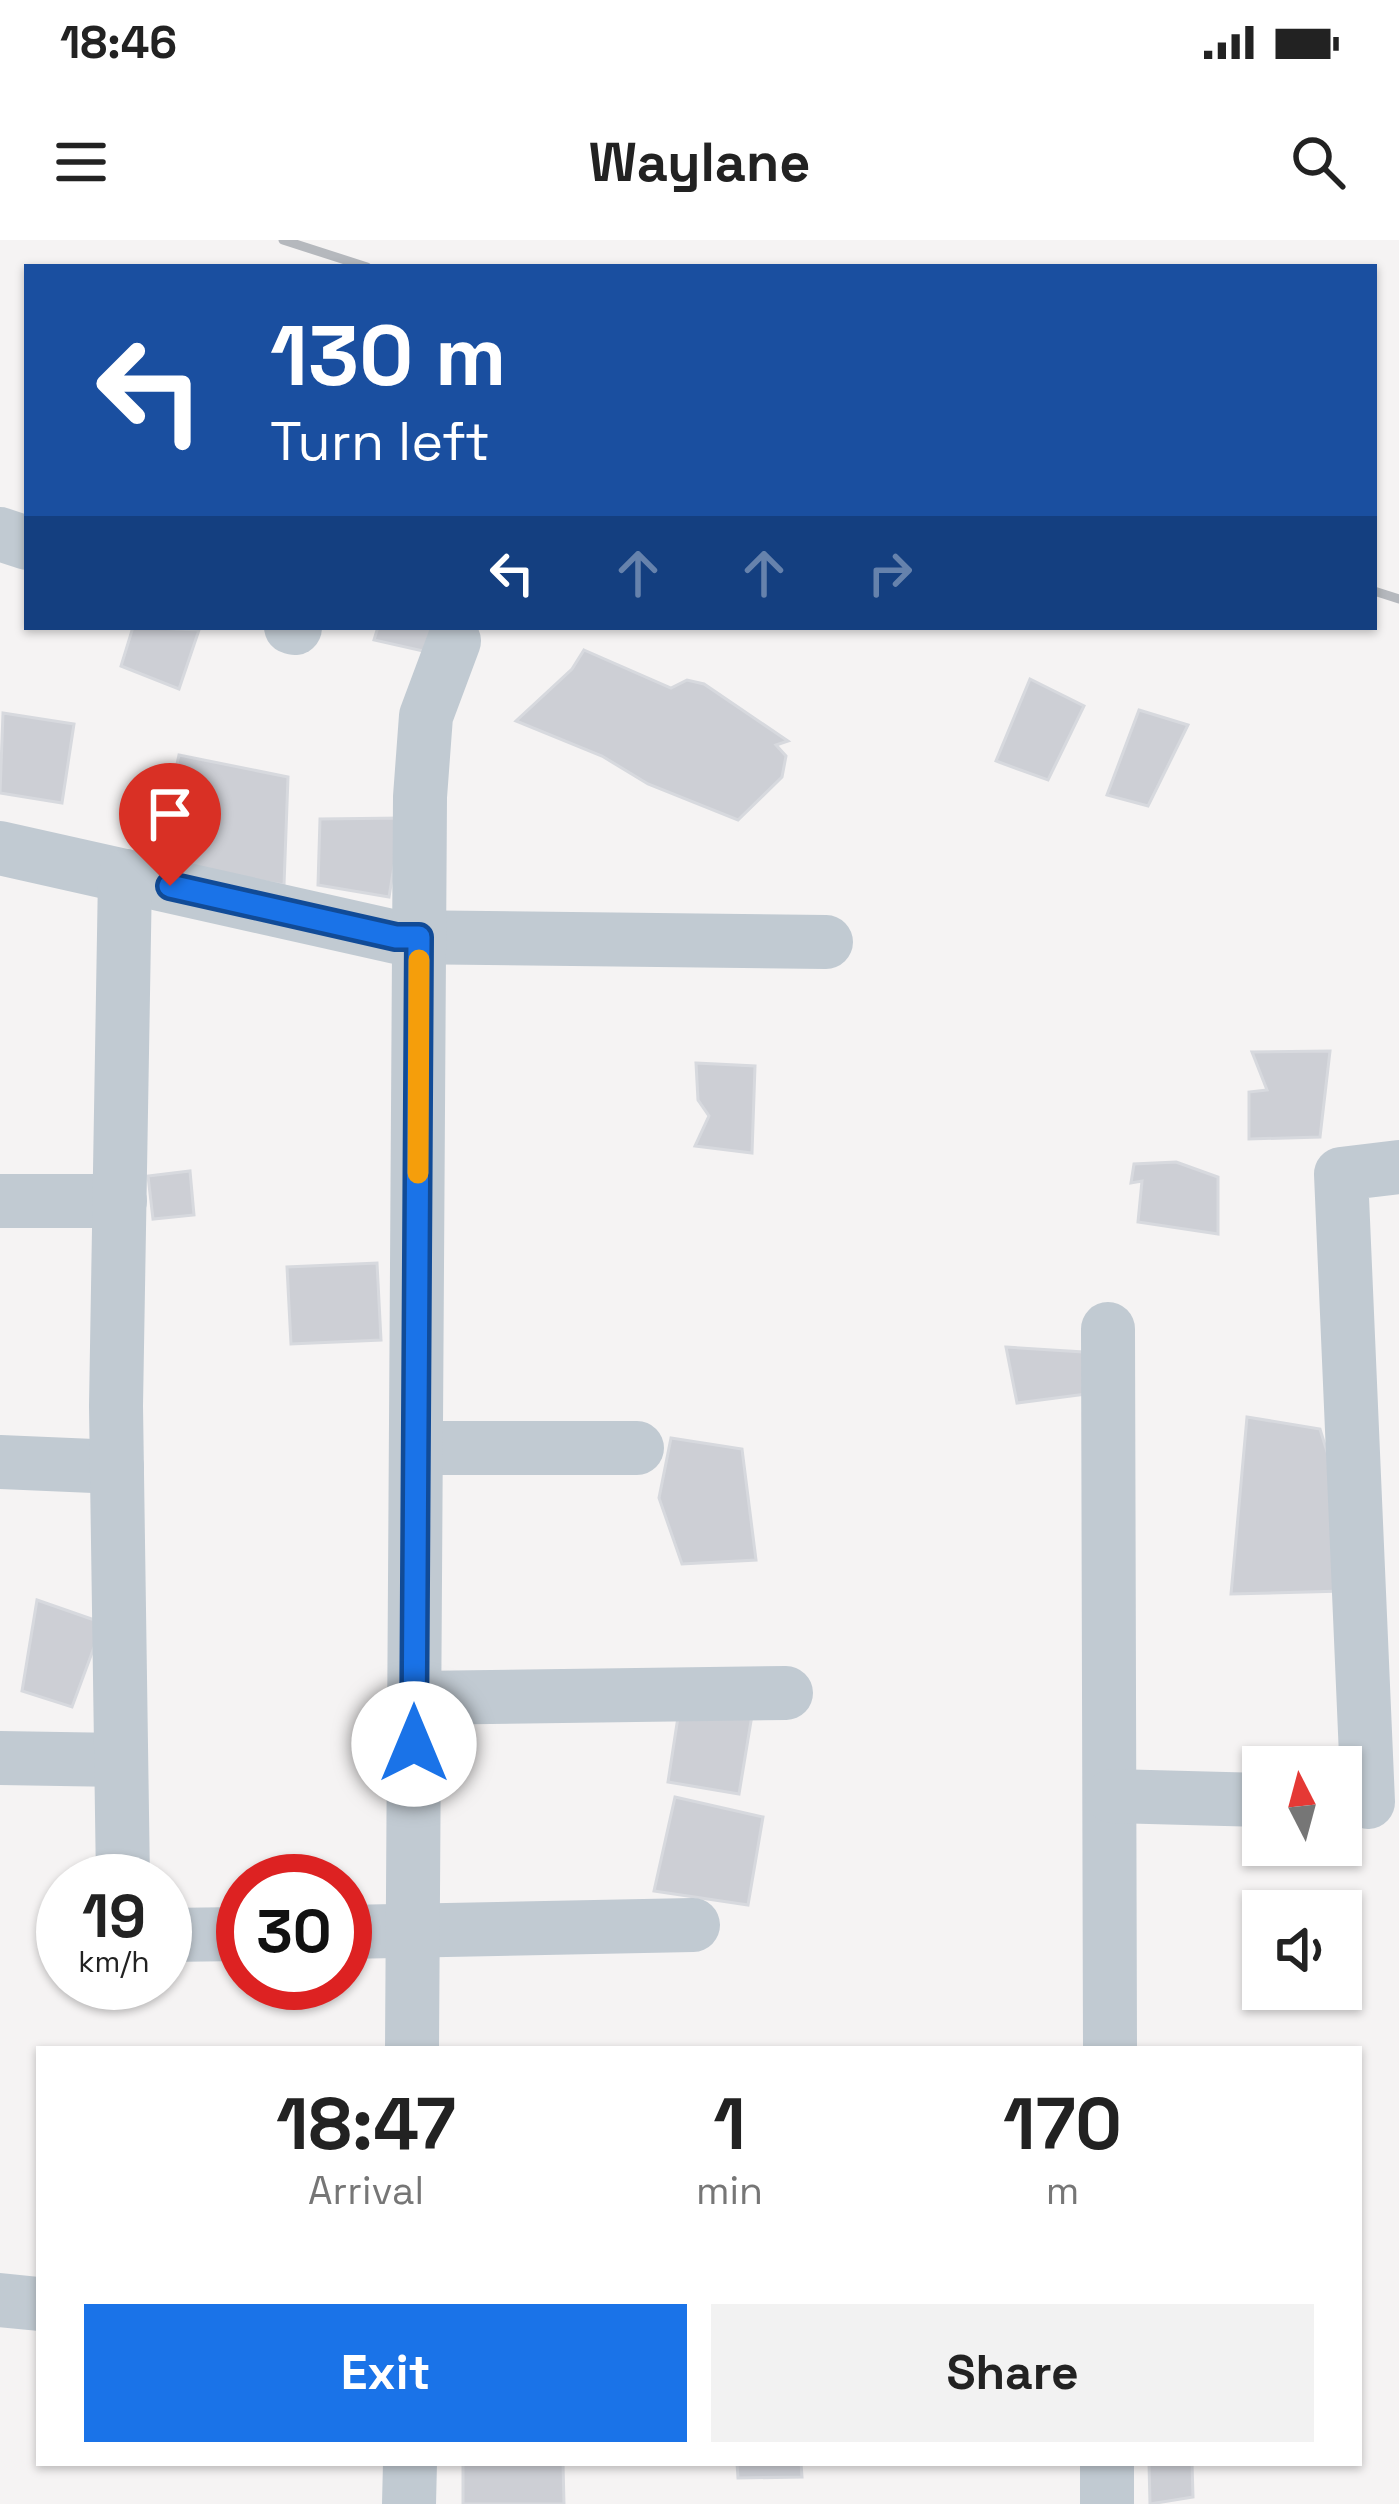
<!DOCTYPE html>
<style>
:root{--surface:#fff;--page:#f2f2f2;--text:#222;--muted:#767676;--accent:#1a73e8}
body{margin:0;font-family:"Space Grotesk",sans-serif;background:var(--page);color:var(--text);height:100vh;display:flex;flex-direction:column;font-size:45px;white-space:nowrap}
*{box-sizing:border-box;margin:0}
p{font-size:39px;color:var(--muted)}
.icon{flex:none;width:66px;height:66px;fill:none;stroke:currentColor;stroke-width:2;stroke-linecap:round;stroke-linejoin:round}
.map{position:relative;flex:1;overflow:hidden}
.sheet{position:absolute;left:36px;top:1806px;width:1326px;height:420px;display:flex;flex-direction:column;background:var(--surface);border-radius:0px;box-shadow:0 3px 9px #0004}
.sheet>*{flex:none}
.guide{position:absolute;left:24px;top:24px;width:1353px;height:366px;border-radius:0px;box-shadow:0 3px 9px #0004;background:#1a4fa0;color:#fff;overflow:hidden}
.needle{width:78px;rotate:354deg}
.fabs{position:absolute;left:1242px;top:1506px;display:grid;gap:24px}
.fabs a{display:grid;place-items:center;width:120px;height:120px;border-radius:0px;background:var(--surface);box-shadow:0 3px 9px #0004;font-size:60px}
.speed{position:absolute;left:36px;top:1614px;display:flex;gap:24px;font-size:60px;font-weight:700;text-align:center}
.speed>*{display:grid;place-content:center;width:156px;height:156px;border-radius:50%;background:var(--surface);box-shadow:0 3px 9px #0004;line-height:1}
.speed small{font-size:30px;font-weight:400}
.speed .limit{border:18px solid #d22;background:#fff;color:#111}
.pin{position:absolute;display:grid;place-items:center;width:102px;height:102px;color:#fff;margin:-123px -51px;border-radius:50% 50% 50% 0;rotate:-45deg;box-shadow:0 0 12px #0007}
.pin .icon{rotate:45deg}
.me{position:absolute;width:132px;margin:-66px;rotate:0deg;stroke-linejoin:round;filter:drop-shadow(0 0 9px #0008)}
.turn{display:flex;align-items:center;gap:42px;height:252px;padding:0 48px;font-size:54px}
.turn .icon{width:156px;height:156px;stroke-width:2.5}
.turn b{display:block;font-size:84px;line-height:102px}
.lanes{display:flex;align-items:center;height:114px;padding:0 48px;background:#0003;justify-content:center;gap:60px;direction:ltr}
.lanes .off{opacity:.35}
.eta{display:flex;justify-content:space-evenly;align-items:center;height:204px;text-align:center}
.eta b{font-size:72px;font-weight:700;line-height:84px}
.button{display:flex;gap:24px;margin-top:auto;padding:24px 48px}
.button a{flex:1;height:138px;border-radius:0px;background:var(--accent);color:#fff;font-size:48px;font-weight:700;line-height:138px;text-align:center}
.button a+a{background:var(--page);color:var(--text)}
.status{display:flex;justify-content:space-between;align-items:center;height:84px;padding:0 60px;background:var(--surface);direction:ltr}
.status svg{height:33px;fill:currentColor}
header{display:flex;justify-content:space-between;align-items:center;height:156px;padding:0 48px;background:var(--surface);font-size:54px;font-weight:700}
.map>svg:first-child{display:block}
.building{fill:#cdcfd5;stroke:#d7d9de;stroke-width:3}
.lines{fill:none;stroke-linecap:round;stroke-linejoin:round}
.minor{stroke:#c1cad2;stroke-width:54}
.rail{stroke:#b5b8bd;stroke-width:9}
.route-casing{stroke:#114b97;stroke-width:30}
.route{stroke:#1a73e8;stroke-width:21}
.slow{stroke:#f59e0b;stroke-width:21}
</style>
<div class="status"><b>18:46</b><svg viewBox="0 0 49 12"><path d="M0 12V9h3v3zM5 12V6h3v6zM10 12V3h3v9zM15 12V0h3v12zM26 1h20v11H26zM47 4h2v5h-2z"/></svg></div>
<header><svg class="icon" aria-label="menu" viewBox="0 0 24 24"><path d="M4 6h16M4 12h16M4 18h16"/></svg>Waylane<svg class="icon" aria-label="search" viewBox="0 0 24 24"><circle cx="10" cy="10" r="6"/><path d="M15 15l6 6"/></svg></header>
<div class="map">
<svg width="1399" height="2264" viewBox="0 0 1399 2264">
<rect width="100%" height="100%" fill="#f5f3f3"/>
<g class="building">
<path d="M133,387L199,390L179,449L121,426Z"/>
<path d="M378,387H441L432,413L374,400Z"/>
<path d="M584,410L671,448L687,440L704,444L788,501L776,505L786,516L782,537L738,580L648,544L602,516L516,481L572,429Z"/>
<path d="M1030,439L1084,466L1048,540L996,521Z"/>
<path d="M1139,470L1188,485L1148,566L1107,555Z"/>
<path d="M3,473L74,484L62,563L0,553Z"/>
<path d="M179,515L288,537L284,645L155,624Z"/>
<path d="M402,578L389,657L318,645L320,579Z"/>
<path d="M1330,811L1320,897L1249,899V852L1267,850L1252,812Z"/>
<path d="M696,823L755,826L752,913L695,906L709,876L698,860Z"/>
<path d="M1176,922L1218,937V994L1138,982L1142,941L1131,943L1134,924Z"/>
<path d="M190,931L194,975L153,979L148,936Z"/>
<path d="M377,1023L381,1100L291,1104L287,1027Z"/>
<path d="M1006,1107L1083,1112L1094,1153L1017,1163Z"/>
<path d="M1247,1177L1320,1189L1342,1260L1343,1351L1231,1354Z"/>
<path d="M671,1198L742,1209L756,1320L682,1324L659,1258Z"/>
<path d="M37,1360L103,1383L72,1467L22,1451Z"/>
<path d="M680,1464L752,1475L739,1554L668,1542Z"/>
<path d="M675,1557L763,1577L748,1665L654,1651Z"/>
<path d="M463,2223H563L564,2264H463Z"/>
<path d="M737,2223H801L802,2237L738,2238Z"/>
<path d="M1149,2223H1192L1193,2257L1150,2264Z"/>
</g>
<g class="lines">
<g class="minor">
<path d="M0,294L27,303"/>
<path d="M291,387L295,388"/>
<path d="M0,608L396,697L826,702"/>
<path d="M0,961H120"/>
<path d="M1108,1089L1110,1809"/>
<path d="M416,1208H637"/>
<path d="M0,1222L117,1227"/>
<path d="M414,1458L786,1453"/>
<path d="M0,1518L121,1520"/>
<path d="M1112,1556L1263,1560"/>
<path d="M1368,1562L1341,934L1399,927"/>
<path d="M123,1641L116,1166L125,636"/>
<path d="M345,1692L693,1685"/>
<path d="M165,1695L243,1694"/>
<path d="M412,1809L420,557L426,476L454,401"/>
<path d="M0,2060L39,2064"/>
<path d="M409,2264L410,2223"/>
<path d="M1107,2264V2223"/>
</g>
<g class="rail">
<path d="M283,0L367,27"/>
<path d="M1374,351L1399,359"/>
</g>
</g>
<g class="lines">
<defs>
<path id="route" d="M170,646L396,697H419L414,1504"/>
</defs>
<use href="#route" class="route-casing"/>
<use href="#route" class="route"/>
<path class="slow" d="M418,933L419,720"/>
</g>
</svg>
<div class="fabs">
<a><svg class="needle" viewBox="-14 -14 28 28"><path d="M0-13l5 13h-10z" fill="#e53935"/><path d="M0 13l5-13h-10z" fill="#767676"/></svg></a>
<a><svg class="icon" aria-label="sound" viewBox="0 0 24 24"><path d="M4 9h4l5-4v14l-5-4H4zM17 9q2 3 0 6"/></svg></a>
</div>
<div class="speed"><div>19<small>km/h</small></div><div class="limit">30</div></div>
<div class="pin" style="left:170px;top:646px;background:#d93025"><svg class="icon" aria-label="arrive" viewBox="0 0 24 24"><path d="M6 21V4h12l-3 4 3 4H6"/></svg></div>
<svg class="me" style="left:414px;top:1504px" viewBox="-20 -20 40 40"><circle r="19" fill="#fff"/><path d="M0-13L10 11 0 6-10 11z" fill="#1a73e8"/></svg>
<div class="guide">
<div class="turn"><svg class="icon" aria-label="left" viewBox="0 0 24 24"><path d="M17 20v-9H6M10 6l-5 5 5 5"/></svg><div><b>130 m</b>Turn left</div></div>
<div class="lanes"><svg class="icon" aria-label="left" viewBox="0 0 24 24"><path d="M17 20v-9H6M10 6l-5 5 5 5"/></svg><svg class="icon off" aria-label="ahead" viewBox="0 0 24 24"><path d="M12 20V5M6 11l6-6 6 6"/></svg><svg class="icon off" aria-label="ahead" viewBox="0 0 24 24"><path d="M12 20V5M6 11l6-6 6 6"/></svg><svg class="icon off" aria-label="right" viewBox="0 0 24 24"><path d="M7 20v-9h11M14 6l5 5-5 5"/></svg></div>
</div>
<section class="sheet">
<div class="eta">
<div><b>18:47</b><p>Arrival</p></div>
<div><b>1</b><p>min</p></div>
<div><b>170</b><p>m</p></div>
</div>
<div class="button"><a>Exit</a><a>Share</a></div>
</section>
</div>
